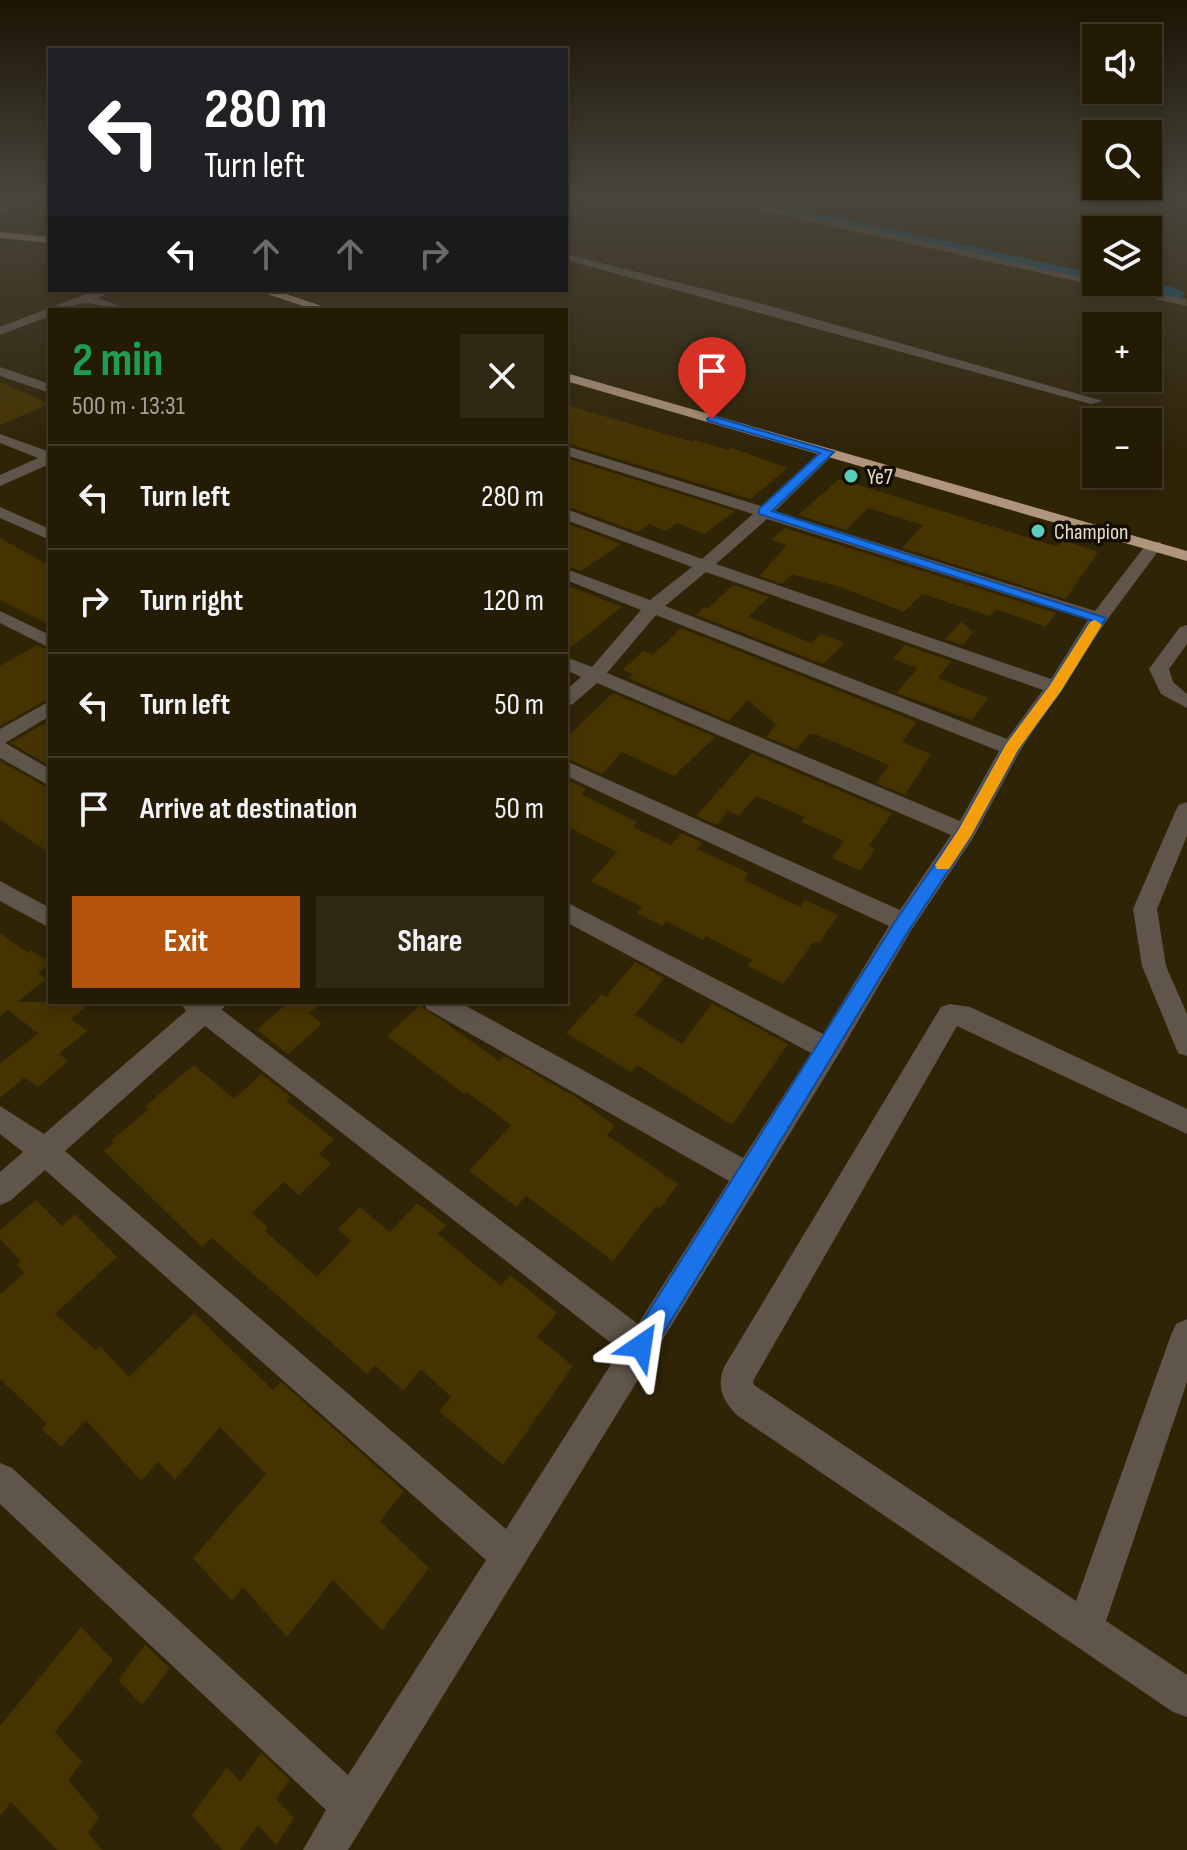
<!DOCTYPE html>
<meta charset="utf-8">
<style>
:root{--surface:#241b05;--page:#302813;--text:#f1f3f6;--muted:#a3a19a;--line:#413927;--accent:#b45309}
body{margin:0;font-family:"Sofia Sans Condensed",sans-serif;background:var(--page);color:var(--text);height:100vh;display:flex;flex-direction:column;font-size:30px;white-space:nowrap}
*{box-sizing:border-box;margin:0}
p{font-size:26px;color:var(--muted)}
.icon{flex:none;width:44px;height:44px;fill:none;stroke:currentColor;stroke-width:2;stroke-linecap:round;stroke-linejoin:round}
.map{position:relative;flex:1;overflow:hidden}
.panel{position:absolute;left:48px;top:308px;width:520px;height:696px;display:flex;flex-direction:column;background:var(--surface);border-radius:0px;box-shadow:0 4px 12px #0003,0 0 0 2px var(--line)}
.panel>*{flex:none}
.guide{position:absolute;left:48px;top:48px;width:520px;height:244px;border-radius:0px;box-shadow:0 4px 12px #0003,0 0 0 2px var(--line);background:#202124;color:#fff;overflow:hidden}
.buttons{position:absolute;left:1082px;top:24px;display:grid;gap:16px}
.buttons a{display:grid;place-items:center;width:80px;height:80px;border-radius:0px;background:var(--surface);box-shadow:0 4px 12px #0003,0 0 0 2px var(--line);font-size:40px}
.pin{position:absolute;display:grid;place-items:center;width:68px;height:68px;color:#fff;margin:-82px -34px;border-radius:50% 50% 50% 0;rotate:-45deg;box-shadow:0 0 8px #0007}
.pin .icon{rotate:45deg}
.me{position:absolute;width:88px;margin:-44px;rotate:32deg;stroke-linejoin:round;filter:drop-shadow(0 0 6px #0008)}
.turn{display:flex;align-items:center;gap:28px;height:168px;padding:0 24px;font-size:36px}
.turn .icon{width:104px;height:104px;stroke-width:2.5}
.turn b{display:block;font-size:56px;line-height:68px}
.lanes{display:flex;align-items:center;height:76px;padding:0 24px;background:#0003;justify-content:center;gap:40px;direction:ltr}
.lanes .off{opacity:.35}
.round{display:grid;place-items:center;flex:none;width:84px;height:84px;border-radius:0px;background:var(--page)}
.head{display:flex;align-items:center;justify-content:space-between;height:136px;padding:0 24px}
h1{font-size:48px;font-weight:700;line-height:60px;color:#1e9e55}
.button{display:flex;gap:16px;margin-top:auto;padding:16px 24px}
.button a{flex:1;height:92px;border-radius:0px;background:var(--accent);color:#fff;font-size:32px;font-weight:700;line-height:92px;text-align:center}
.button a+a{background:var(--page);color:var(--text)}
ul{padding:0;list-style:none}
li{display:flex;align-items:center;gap:24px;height:104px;padding:0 24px;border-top:2px solid var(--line)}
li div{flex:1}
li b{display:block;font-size:30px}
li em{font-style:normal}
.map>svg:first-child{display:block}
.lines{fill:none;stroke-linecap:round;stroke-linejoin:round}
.canal{fill:#0d537b;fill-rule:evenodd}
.building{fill:#453300}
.street{fill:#60554b;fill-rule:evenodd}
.highway{fill:#b0947d;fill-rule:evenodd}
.route{fill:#1a73e8;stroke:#114b97;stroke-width:2}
.slow{fill:#f59e0b}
.poi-dot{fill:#5acebd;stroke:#140e04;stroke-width:3}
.labels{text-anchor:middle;stroke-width:7;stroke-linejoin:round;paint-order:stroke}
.far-poi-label{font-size:22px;fill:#e4dccc;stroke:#140e04;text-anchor:start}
</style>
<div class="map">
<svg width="1187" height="1850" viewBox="0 0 1187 1850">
<rect width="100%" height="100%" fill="#302407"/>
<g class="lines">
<g class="canal">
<path d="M708,194H731L1096,274V282Z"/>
<path d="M1105,282C1129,282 1167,280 1186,294L1179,298L1112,286Z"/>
</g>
</g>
<g class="building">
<path d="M0,382L49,404L0,425Z"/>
<path d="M566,405L693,442L695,440L729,450L732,448L788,468L750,499L566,443Z"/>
<path d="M566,458L735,511L704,534L677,523L666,531L649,524L638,532L566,506Z"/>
<path d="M839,479L1058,547L1063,540L1098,552L1066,599L902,548L923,525L868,508L846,530L798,515Z"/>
<path d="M566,523L621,544L581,571L566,566Z"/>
<path d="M785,528L1056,613L1046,627L996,609L990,616L922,594L904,612L840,587L792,574L782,584L759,576L787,545L771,540Z"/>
<path d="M0,538L50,566V625L0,600Z"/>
<path d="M566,585L622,607L566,651Z"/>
<path d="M733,585L769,597L748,617L811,643L821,634L845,643L823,664L696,615L704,607L708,608Z"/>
<path d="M961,622L973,632L963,645L945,639Z"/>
<path d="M681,628L917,722L902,742L931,754L905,795L876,783L889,765L815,734H810L796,749L766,737L776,725L748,700L729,721L628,678L633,674L623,670L643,651L653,655Z"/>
<path d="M37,645L50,651V698L0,726V666Z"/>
<path d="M905,645L951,661L938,678L988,698L972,720L896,693L918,668L893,659Z"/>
<path d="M613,693L715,737L674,776L622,752L602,774L566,758V738Z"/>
<path d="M50,720V766L11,743Z"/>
<path d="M752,753L892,813L869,846L875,849L860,871L832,858L844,841L801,822L805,817L756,796L739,816L728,811L717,825L696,816Z"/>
<path d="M0,761L50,789V853L0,820Z"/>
<path d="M566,779L586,789L581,794L637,822L633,827L671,845L682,833L702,843L697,849L749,873L744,880L800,907L805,900L838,915L819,943L814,941L783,984L748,966L752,960L706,936L703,940L666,921L662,926L637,913L642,907L591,881L617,852L566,826Z"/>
<path d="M0,933L28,953L31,950L50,963L38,973L46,979L17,1002H92L71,1019L87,1031L59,1054L68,1061L38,1087L25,1077L0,1098V1064L38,1033L8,1010L0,1016Z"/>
<path d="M635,962L664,978L635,1015L682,1044L712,1003L788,1044L732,1125L637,1065L631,1072L566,1033L602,994L606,997Z"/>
<path d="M289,1002H322L309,1013L322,1024L288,1054L257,1030Z"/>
<path d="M420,1005L499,1061L504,1056L577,1098L615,1126L607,1135L678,1184L660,1209L656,1206L613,1261L526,1196L516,1207L469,1171L511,1125L467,1092L464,1094L387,1036Z"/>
<path d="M194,1065L234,1099L261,1074L291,1097L286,1101L334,1139L319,1154L331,1164L299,1195L284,1182L252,1213L268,1228L265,1231L317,1277L351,1241L338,1229L360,1207L390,1232L417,1203L446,1225L438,1234L501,1286L510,1275L557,1313L537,1337L573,1366L503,1465L439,1411L451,1397L421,1369L403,1391L375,1365L367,1374L212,1238L202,1247L104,1151L113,1143L111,1141L149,1109L145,1106Z"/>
<path d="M36,1200L62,1226L75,1214L117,1257L55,1314L96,1350L100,1346L129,1377L194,1313L273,1390L281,1382L404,1491L380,1521L429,1568L382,1630L333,1580L287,1637L243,1587L232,1601L193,1558L266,1474L220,1427L175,1480L158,1462L141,1481L86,1420L61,1447L42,1429L47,1424L0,1379V1295L24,1273L17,1265L21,1261L0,1239V1230Z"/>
<path d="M81,1627L113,1660L55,1732L82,1762L68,1780L99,1817L88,1833L102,1850H57L11,1802L0,1816V1726Z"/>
<path d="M145,1645L170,1668L142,1705L118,1680Z"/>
<path d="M261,1753L290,1780L276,1799L294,1818L276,1845L258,1825L240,1850H222L192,1815L227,1767L240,1782Z"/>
</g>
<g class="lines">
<g class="street">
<path d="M50,194V200L21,205L0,215V208L14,200Z"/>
<path d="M689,194H709L1096,280V282L1186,299L1187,306Z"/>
<path d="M566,254L759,303L1103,401L1091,404L566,260Z"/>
<path d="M96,290H113L98,298L131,310C118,310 91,302 84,303C71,305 63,310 50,310V316L0,335V327Z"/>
<path d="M0,367L50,384V393L0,376Z"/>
<path d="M0,434L50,452V464L0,486V475L38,458L0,443Z"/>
<path d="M566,446L761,506L823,449H833V455L775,511L1095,611L1148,542H1160L1162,546L1107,620L1020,751L973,838L912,929L837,1057L348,1850H303L326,1810L0,1504V1463L12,1468L348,1775L486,1560L45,1170L10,1201L0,1205V1172L23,1152L0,1134V1106L44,1134L186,1011L180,1002H227L222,1010L638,1324L729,1181L427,1009L423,1002H459L743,1158L811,1053L566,922V902L823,1034L889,926L566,776V761L900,910L951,835L597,683L573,704L566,706V690L581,677L566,670V657L592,667L641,610L566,580V569L650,600L692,567L566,520V509L702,559L753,514L566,455ZM767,519L1088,620L1051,679L716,564ZM706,572L1043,690L1007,739L665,606ZM656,615L999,751L960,821L607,673ZM205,1026L620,1350L506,1529L65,1151Z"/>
<path d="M0,507L50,529V540L0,518Z"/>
<path d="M0,611L50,635V648L0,623Z"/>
<path d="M1187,625V644L1169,669L1173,682L1187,694V708L1161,694L1149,669L1180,627Z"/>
<path d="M50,701V716L5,743L50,769V786L0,758V729Z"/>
<path d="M1187,802V836L1157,909L1166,966L1187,1014V1056L1178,1053L1142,966L1133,909L1176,810L1179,805Z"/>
<path d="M0,881L50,908V928L0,901Z"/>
<path d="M950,1004L970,1007L1187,1109V1134L957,1026L753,1381L754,1385L1076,1601L1171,1335L1176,1324L1187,1319V1382L1106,1621L1187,1675V1717L1173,1712L738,1416C723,1402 716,1387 724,1367L941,1007Z"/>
</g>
<g class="highway">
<path d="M0,232L50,237V243L0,238Z"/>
<path d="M255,290H274L334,310H315Z"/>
<path d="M566,373L1187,551V561L566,381Z"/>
</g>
</g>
<linearGradient id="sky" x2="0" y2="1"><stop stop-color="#1a1404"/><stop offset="0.43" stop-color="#48453c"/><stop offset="1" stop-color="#48453c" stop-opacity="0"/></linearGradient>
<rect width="1187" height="453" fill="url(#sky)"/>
<path class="route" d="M712,416L834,452L772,511L1106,618L1061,691L1018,750L971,836L911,927L650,1355L641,1358L632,1355L629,1346L632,1338L898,917L959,829L1006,744L1050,685L1091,620L759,514V509L820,453L708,421L707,419Z"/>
<path class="slow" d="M1095,620L1102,625L1061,691L1018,750L971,836L949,869H937L935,865L959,829L1006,744L1050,685L1090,622Z"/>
<g class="poi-dot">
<circle cx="851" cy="476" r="8"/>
<circle cx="1038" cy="531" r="8"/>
</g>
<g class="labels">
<g class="far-poi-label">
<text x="867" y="484">Ye7</text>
<text x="1054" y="539">Champion</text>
</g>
</g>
</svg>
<div class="buttons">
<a><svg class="icon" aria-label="sound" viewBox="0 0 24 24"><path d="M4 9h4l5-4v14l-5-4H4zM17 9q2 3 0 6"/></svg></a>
<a><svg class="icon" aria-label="search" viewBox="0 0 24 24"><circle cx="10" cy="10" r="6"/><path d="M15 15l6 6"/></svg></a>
<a><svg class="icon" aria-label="layers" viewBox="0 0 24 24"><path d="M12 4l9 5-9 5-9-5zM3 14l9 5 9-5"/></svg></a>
<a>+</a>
<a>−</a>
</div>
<div class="pin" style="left:712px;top:419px;background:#d93025"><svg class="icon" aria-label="arrive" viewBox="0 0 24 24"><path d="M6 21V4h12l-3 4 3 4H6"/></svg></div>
<svg class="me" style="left:641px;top:1346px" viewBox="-20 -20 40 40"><path d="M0-17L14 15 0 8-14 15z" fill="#1a73e8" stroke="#fff" stroke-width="4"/></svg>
<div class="guide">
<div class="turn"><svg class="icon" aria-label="left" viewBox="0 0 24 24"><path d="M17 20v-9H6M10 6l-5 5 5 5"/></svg><div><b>280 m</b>Turn left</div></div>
<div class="lanes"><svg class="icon" aria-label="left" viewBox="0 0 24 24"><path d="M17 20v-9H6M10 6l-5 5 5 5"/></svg><svg class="icon off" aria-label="ahead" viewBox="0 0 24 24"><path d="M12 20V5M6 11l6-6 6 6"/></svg><svg class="icon off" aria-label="ahead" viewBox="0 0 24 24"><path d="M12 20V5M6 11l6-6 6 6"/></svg><svg class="icon off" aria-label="right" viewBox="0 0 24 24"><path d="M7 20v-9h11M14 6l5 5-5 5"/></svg></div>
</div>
<section class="panel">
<div class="head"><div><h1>2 min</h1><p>500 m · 13:31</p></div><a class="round"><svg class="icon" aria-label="close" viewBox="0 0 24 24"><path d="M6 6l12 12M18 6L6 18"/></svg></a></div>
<ul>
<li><svg class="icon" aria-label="left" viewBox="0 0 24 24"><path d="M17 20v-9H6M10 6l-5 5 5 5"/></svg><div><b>Turn left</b></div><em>280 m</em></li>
<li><svg class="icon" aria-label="right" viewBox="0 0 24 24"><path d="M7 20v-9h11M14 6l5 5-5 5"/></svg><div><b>Turn right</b></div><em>120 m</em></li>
<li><svg class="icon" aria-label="left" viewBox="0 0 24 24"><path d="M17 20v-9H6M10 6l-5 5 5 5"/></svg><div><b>Turn left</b></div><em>50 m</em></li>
<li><svg class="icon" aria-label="arrive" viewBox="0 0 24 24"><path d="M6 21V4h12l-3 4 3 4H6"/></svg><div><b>Arrive at destination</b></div><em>50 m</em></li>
</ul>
<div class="button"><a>Exit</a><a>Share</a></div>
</section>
</div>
